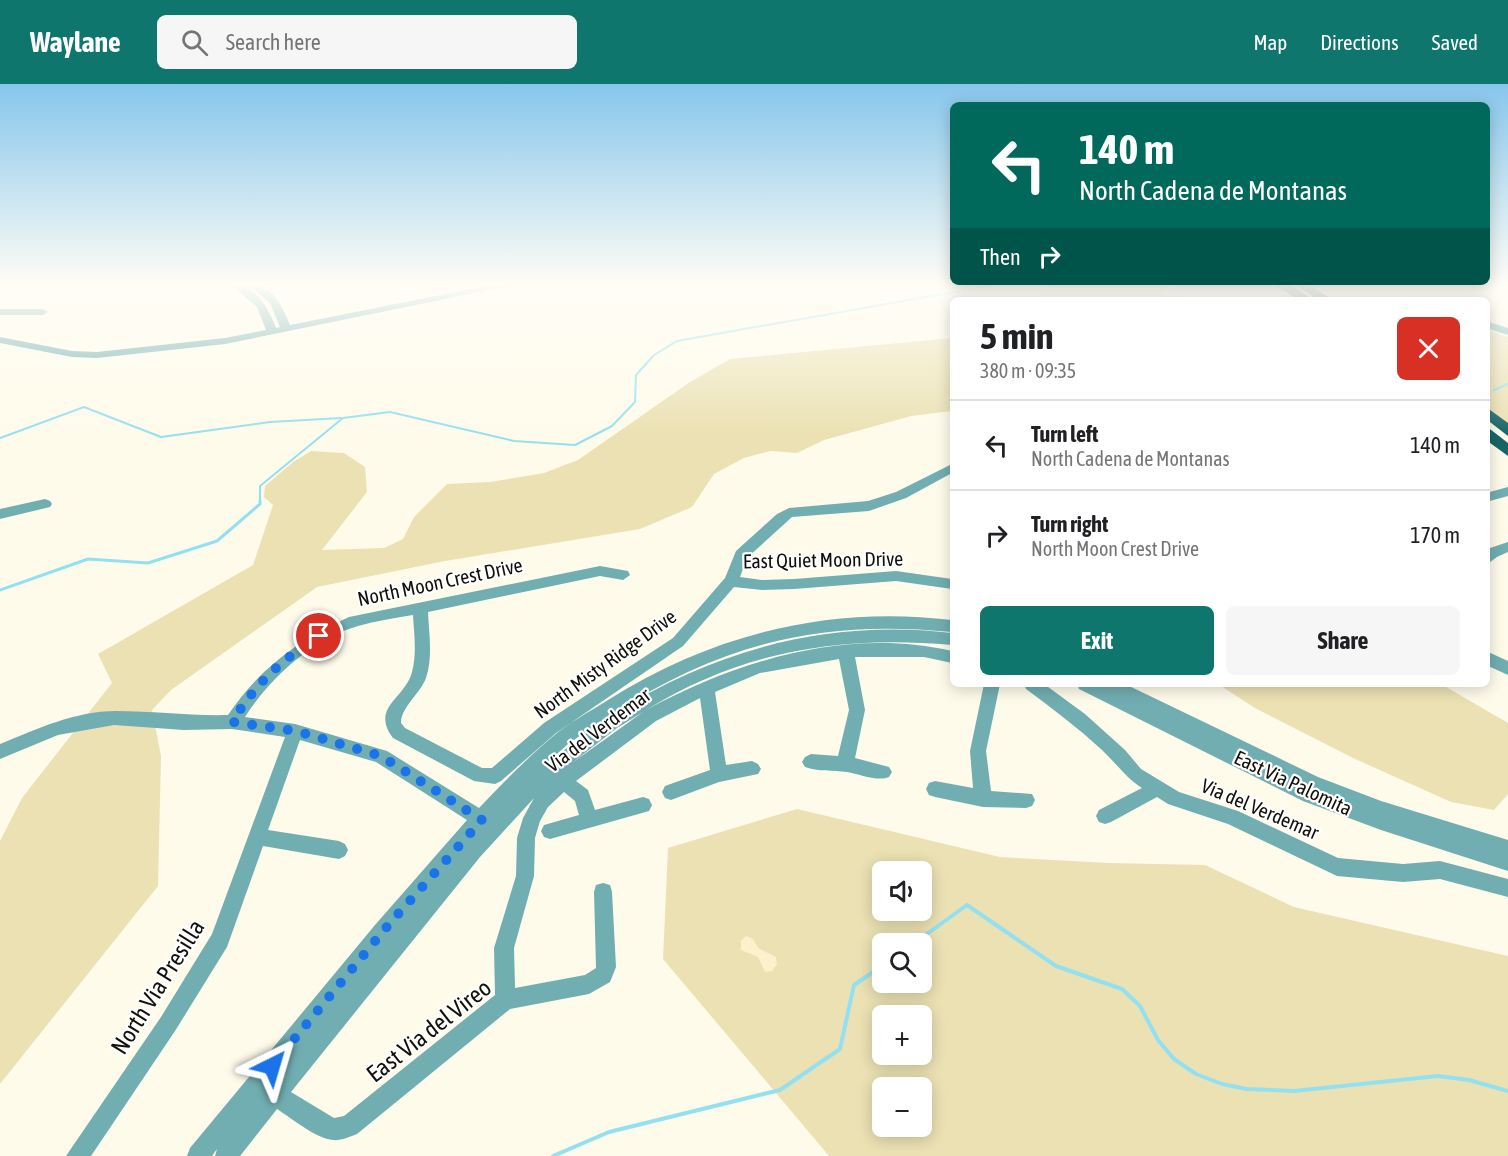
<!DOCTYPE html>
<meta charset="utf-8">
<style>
:root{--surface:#fff;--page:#f6f6f6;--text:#202124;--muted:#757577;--line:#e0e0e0;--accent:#0f766e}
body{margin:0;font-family:"Asap Condensed",sans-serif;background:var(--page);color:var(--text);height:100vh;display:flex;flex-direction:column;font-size:22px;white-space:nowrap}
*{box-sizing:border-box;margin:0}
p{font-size:20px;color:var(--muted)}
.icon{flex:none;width:33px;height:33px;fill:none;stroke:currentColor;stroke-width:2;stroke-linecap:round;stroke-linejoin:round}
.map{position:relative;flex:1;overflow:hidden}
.sheet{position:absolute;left:950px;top:213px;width:540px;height:390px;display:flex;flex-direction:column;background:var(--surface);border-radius:9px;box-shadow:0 3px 15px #0003}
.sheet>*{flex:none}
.guide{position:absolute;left:950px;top:18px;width:540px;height:183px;border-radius:9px;box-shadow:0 3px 15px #0003;background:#00695c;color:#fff;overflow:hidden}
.fabs{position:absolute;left:872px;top:777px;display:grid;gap:12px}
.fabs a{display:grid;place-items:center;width:60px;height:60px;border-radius:9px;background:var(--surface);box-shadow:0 3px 15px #0003;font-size:30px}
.pin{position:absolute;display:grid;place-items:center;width:51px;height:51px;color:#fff;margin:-26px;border:3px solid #fff;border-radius:50%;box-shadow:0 2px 6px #0007}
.me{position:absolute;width:66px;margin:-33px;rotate:40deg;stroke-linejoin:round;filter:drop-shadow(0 0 4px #0008)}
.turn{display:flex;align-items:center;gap:21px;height:126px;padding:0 30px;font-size:27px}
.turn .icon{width:78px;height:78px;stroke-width:2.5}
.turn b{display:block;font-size:42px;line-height:51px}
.then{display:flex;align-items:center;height:57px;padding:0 30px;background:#0003;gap:12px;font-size:22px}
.round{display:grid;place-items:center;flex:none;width:63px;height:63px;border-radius:9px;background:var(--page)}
.head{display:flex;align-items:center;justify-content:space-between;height:102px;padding:0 30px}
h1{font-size:36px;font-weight:700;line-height:45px}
.cta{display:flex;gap:12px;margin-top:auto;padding:12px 30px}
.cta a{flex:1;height:69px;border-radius:9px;background:var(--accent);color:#fff;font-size:24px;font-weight:700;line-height:69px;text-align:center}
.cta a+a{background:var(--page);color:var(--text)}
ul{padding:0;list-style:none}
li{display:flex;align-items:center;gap:18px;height:90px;padding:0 30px;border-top:2px solid var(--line)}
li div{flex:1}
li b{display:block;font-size:22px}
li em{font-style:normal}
header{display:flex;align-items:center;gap:36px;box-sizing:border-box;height:84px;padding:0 30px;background:var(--accent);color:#fff}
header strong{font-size:28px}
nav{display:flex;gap:33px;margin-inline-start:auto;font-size:21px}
.search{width:420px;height:54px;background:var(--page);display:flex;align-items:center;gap:15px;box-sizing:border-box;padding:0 21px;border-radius:9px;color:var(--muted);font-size:22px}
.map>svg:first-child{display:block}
.commercial{fill:#f2effc}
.green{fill:#ebe1b3;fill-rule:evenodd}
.sand{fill:#fbf1cc}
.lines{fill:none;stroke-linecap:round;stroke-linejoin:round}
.stream-far2{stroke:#93e1f0;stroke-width:2}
.stream-far1{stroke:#93e1f0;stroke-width:3}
.stream{stroke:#93e1f0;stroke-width:4}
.minor{fill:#71aeb1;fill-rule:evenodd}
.major{fill:#186568;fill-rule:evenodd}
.route{stroke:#1a73e8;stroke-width:10;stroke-dasharray:0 18}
.labels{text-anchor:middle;stroke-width:4.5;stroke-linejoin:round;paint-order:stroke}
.street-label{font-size:20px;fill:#11100a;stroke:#fff}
.near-street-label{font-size:24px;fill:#11100a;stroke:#fff}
</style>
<header>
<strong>Waylane</strong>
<div class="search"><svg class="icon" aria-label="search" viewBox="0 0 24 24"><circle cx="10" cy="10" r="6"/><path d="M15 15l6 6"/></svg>Search here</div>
<nav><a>Map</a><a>Directions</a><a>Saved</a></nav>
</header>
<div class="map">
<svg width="1508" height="1072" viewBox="0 0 1508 1072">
<rect width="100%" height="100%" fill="#fffbeb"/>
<path class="commercial" d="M1171,200H1270L1297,216H1175Z"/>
<g class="green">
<path d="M1056,200H1167V201L1161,213L1164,216H1031Z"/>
<path d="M1487,246L1508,253V347L1487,327Z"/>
<path d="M952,254V327L911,332L824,356L797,369L770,367L744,374L714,390L692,423L640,445L445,477L317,503L171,606L152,626L161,672L158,802L0,1000V757L22,714L112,599L98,570L253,481L273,421L264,413L265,402L293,378L311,367L344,369L365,383L367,408L322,466L384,464L403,455L414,433L447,400L490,398L544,389L578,376L690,298L730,275Z"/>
<path d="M1218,600H1441L1508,639V710L1494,726L1451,718L1353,674L1255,624Z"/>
<path d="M797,725L1000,773L1109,779L1205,781L1294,823L1508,872V1072H829L663,875L668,764ZM882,788H921V826H882ZM882,860H921V898H882ZM882,932H921V970H882ZM882,1004H921V1042H882Z"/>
</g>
<path class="sand" d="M746,852L753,855L758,864L776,873L777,880L772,887L765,888L758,873L741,866V857Z"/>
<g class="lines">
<g class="stream-far2">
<path d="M1494,306L1508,300"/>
<path d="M0,354L84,323L161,353L270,338L341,334"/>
<path d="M260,417V402L343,334L390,328L514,357L575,361L612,342L635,318L636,291L654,271L677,257L999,200"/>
</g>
<path class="stream-far1" d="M0,506L88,475L148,479L217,457L260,420V416"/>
<g class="stream">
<path d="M913,860L967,821L1056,882L1122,905L1140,922L1158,956L1174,975L1196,990L1222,1000L1247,1005L1294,1007L1438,992L1469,996L1508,1007"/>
<path d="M553,1072L609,1048L780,1006L840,965L854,901L882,882"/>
</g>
<g class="minor">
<path d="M230,200C255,200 268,223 276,244L280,243L270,219L248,200C272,200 282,221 290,241L496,200H519L225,260L97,274L72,273L0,259V253L72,267L97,268L225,254L266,246L257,223Z"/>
<path d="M0,225H43L48,228L43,231H0Z"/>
<path d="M1486,237L1508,244V251L1486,244Z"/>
<path d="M952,380V389L906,414L869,427L792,433L747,474L740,493L762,496L794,495L896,487L952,495V505L896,497L794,505L762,506L734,503L683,562L556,649L501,697L495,700L474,697L393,654C370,623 405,615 412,588C417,569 414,550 413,531C395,534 376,537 358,542C312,555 270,594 245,633L295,640L387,667L479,724C502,700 526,675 551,654C568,639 589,628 608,616C712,550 830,521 952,536V548C821,535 723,559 612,630C719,565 827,535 952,549V561C841,551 742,567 646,626C738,576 848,543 952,567V579L924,573H855L865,626L855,674L889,683L892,688L889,693C877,698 860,690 847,688C833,686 818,688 805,683L802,678L805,673L811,670L838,672L849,626L839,575L760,589L715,608L726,681L752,677L758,680L761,685L758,690L719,698L671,716L665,714L662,708L665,702L710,686L700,614L656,637L576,697L588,706L595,726L643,713L649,715L652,721L649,727L550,755L544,753L541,747L544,741L579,731L575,717L564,708L548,723L540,737L535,754L534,792L514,864L515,904L585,891L596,884L594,808L596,801L603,799L610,801L612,808L616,883L610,898L589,910L510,925L357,1050C350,1053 340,1057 333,1056C317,1055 291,1034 277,1025L240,1072H215L217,1065L212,1072H187L190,1064L375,841L467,736L376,678L300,656L268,746L339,757L345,760L348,766L345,772L339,775L263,762L227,863L175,947L91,1072H66L161,933L212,850L285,653L232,645L184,646L114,641L58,651L0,675V660C37,645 75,627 116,627C153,627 190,632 228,631C259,585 298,556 349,533L600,482L628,487L630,491L623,496L600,492L428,528C429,550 433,573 426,594C420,610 401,623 401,639L405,644L482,684H492L544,639L673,554L725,494L736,467L777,430L789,424L868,417L896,408ZM643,628L572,679L617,644ZM603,636L544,682L568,660ZM534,714L523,734L517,754L516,792L494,864L495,911L344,1032L334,1034L291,1008L480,773Z"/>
<path d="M1508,403V412L1486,418V409Z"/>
<path d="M45,415L50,417L52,420L50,423L0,435V425Z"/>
<path d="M1508,458V468L1497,473L1486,481L1487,465Z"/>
<path d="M1486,567L1508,577V591L1486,581Z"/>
<path d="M984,600H1000L986,667L991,707L1032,710L1035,716L1032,722L1026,724L983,723L935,713L929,711L926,705L929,699L935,697L973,704L970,667Z"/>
<path d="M1024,600H1044L1085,630L1125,666L1141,685L1179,708L1238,727L1338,774L1403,780L1440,777L1508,795V813L1440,795L1403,798L1337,792L1228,740L1168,720L1157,713L1111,738L1105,740L1099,738L1096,732L1099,726L1142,704C1126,694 1116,679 1102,666C1078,644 1052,624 1026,605Z"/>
<path d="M1077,600H1125L1318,693L1381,717L1508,756V787L1381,746L1303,717L1079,605Z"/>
</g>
<g class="major">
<path d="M1273,200H1289L1314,216H1299Z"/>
<path d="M1294,200H1308L1333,216H1318Z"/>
<path d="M1486,323L1508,339V352L1486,335Z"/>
<path d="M1486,342L1508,359V372L1486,356Z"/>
</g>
</g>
<linearGradient id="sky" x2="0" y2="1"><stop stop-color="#86c6eb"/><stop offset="0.57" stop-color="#fffdf6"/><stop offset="1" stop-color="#fffdf6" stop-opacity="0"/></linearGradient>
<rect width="1508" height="351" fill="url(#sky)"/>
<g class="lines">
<path class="route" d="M272,982L390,839L482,736L381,672L296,647L232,638C258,597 278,579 319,552"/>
</g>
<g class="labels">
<g class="street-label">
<text transform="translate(823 476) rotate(-1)" y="7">East Quiet Moon Drive</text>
<text transform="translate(440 498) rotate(-12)" y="7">North Moon Crest Drive</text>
<text transform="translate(605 580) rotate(-36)" y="7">North Misty Ridge Drive</text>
<text transform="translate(598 646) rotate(-37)" y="7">Via del Verdemar</text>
<text transform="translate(1293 699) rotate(25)" y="7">East Via Palomita</text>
<text transform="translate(1260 725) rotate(23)" y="7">Via del Verdemar</text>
</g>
<g class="near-street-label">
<text transform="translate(158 903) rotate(-58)" y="8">North Via Presilla</text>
<text transform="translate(429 947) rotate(-38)" y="8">East Via del Vireo</text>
</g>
</g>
</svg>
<div class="fabs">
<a><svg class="icon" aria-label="sound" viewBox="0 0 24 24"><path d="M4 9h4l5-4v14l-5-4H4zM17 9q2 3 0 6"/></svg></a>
<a><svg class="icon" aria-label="search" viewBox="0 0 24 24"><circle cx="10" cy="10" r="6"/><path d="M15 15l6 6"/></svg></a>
<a>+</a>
<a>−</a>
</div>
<div class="pin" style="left:319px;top:552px;background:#d93025"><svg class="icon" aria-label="arrive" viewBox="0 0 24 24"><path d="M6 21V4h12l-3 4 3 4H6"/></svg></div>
<svg class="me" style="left:272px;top:982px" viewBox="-20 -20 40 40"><path d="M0-17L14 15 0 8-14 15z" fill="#1a73e8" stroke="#fff" stroke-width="4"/></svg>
<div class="guide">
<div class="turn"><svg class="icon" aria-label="left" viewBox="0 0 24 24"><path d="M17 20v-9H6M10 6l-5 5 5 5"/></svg><div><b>140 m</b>North Cadena de Montanas</div></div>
<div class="then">Then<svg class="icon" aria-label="right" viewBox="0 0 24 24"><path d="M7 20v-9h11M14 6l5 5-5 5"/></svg></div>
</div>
<section class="sheet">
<div class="head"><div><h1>5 min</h1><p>380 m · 09:35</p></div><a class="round" style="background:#d93025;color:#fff"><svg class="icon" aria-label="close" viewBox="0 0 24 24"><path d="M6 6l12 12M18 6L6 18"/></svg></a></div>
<ul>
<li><svg class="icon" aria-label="left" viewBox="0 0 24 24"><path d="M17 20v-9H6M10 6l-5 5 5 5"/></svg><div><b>Turn left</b><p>North Cadena de Montanas</p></div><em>140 m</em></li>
<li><svg class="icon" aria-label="right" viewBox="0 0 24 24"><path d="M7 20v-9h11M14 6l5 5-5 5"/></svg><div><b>Turn right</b><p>North Moon Crest Drive</p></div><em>170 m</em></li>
</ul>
<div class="cta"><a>Exit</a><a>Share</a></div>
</section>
</div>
